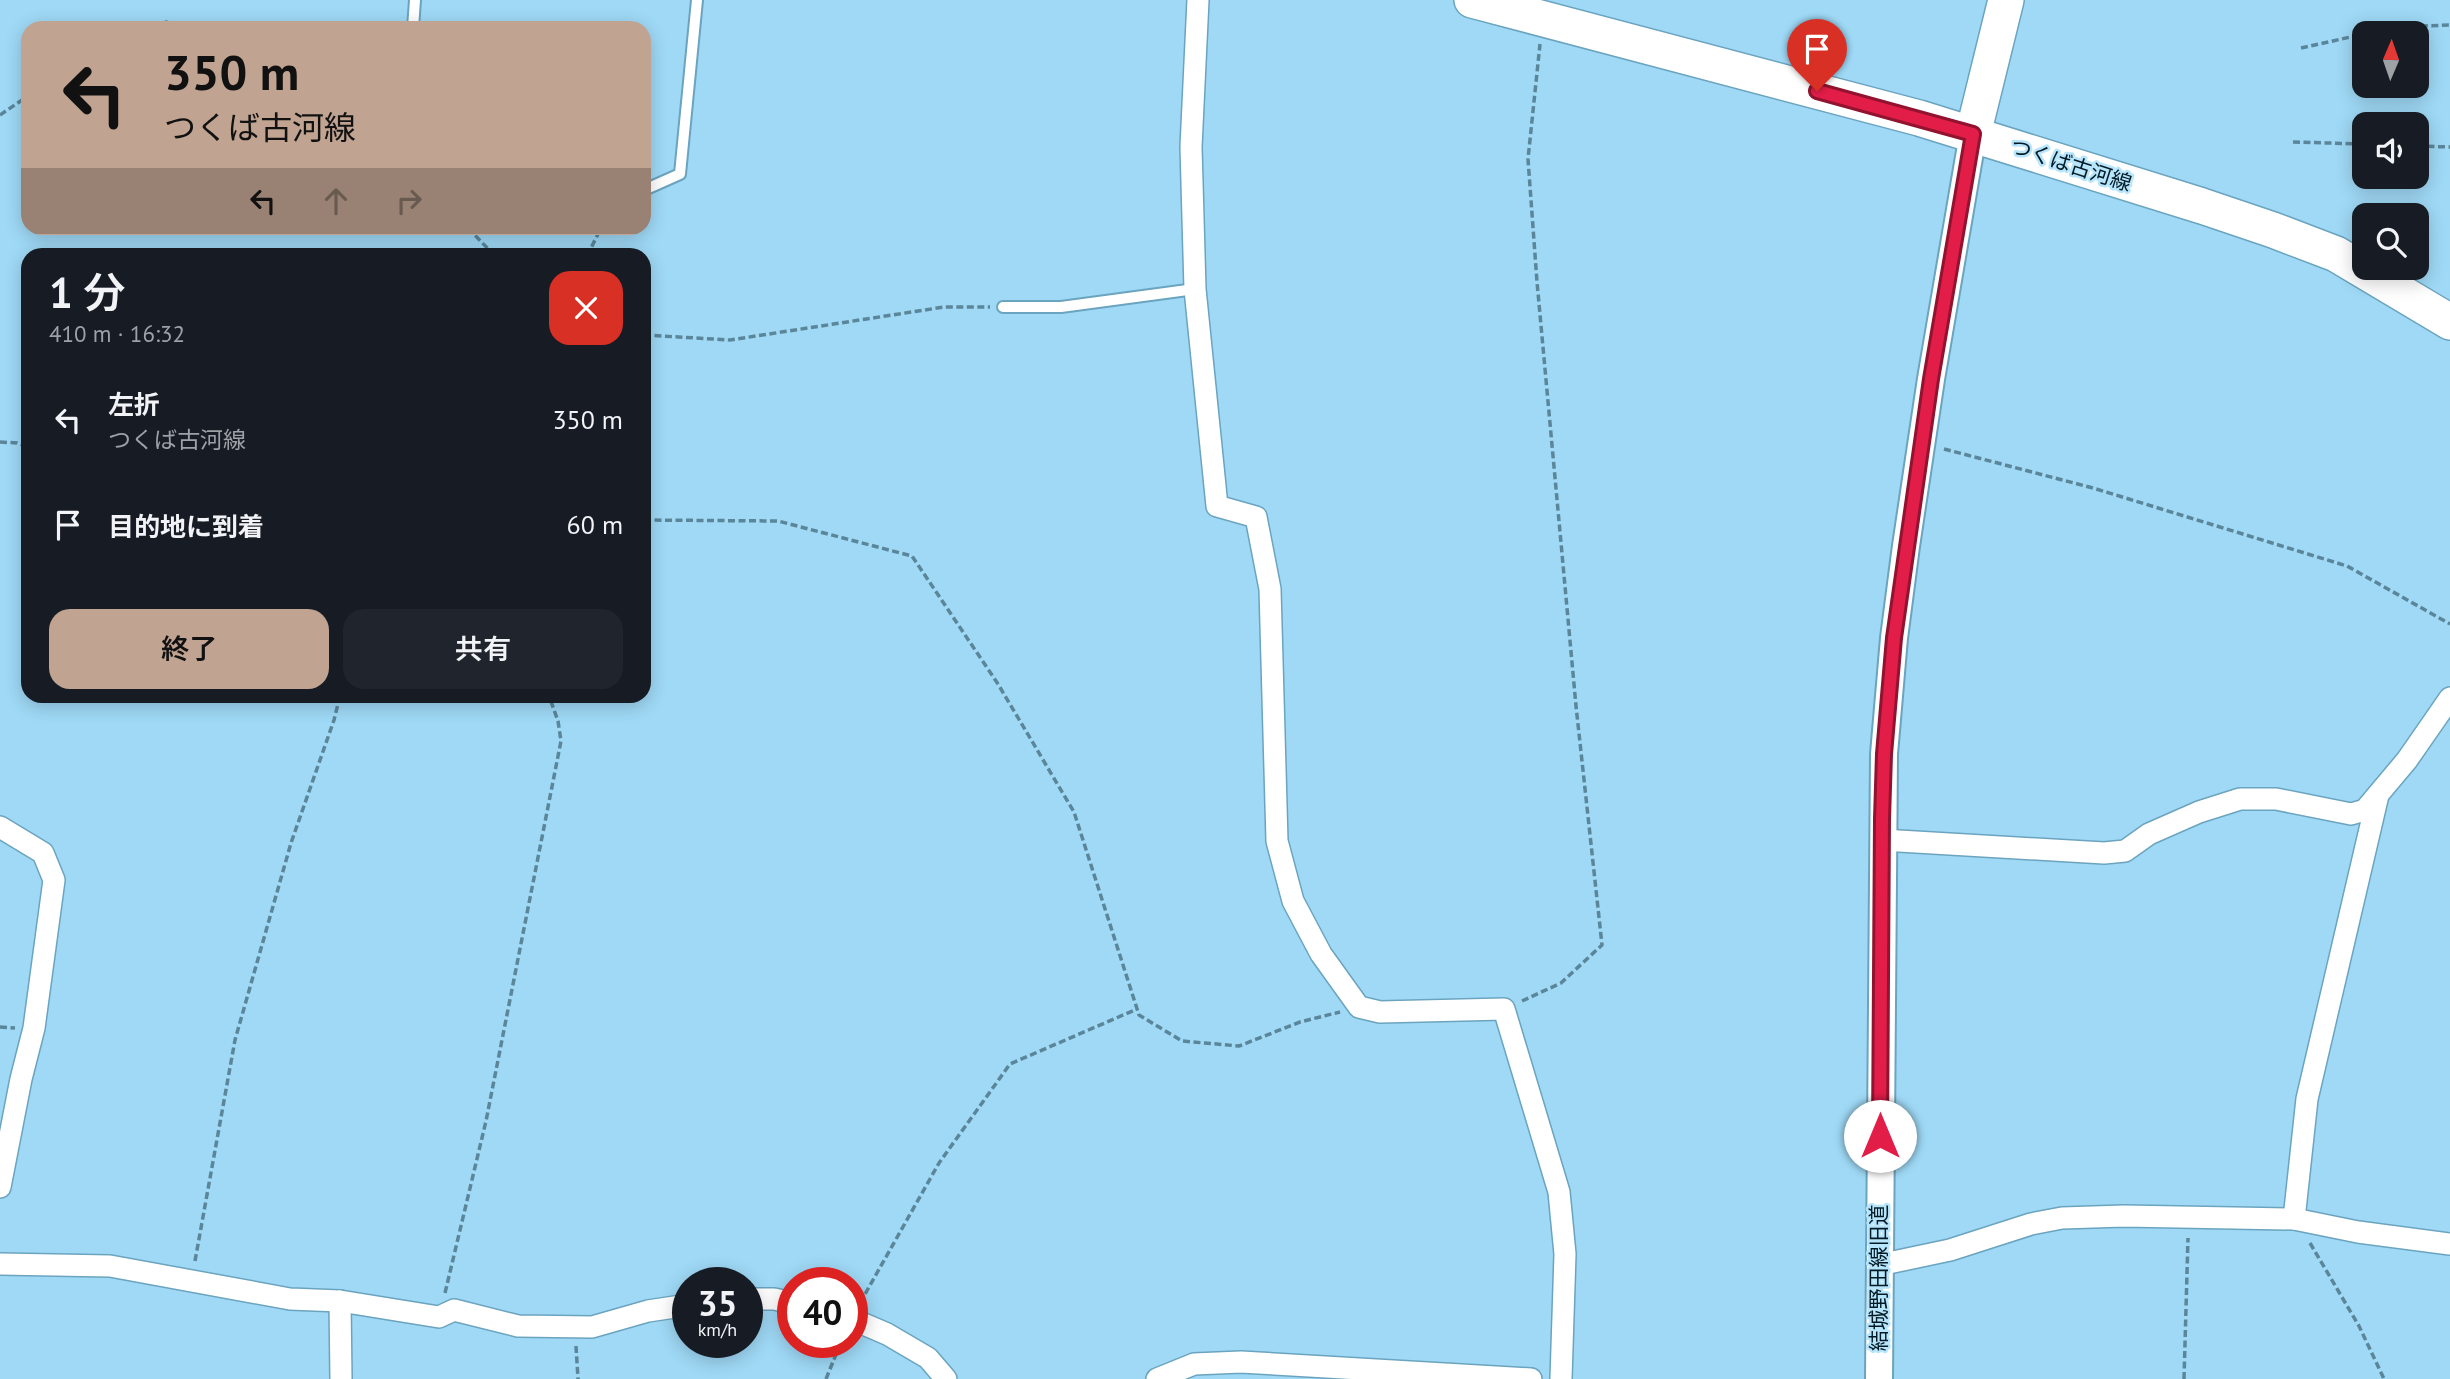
<!DOCTYPE html>
<html lang="ja">
<meta charset="utf-8">
<style>
:root{--surface:#171b24;--page:#20242c;--text:#f1f3f6;--muted:#9ea1a6;--accent:#c0a390}
body{margin:0;font-family:"PT Sans","Noto Sans JP",sans-serif;background:var(--page);color:var(--text);height:100vh;display:flex;flex-direction:column;font-size:26px;white-space:nowrap}
*{box-sizing:border-box;margin:0}
p{font-size:23px;color:var(--muted)}
.icon{flex:none;width:38px;height:38px;fill:none;stroke:currentColor;stroke-width:2;stroke-linecap:round;stroke-linejoin:round}
.map{position:relative;flex:1;overflow:hidden}
.drawer{position:absolute;left:21px;top:248px;width:630px;height:455px;display:flex;flex-direction:column;background:var(--surface);border-radius:21px;box-shadow:0 4px 18px #0003}
.drawer>*{flex:none}
.guide{position:absolute;left:21px;top:21px;width:630px;height:214px;border-radius:21px;box-shadow:0 4px 18px #0003;background:#c0a390;color:#111;overflow:hidden}
.needle{width:46px;rotate:2deg}
.controls{position:absolute;left:2352px;top:21px;display:grid;gap:14px}
.controls a{display:grid;place-items:center;width:77px;height:77px;border-radius:14px;background:var(--surface);box-shadow:0 4px 18px #0003;font-size:35px}
.speed{position:absolute;left:672px;top:1267px;display:flex;gap:14px;font-size:35px;font-weight:700;text-align:center}
.speed>*{display:grid;place-content:center;width:91px;height:91px;border-radius:50%;background:var(--surface);box-shadow:0 4px 18px #0003;line-height:1}
.speed small{font-size:18px;font-weight:400}
.speed .limit{border:10px solid #d22;background:#fff;color:#111}
.pin{position:absolute;display:grid;place-items:center;width:60px;height:60px;color:#fff;margin:-72px -30px;border-radius:50% 50% 50% 0;rotate:-45deg;box-shadow:0 0 7px #0007}
.pin .icon{rotate:45deg}
.me{position:absolute;width:77px;margin:-38px;rotate:0deg;stroke-linejoin:round;filter:drop-shadow(0 0 5px #0008)}
.turn{display:flex;align-items:center;gap:24px;height:147px;padding:0 28px;font-size:32px}
.turn .icon{width:91px;height:91px;stroke-width:2.5}
.turn b{display:block;font-size:49px;line-height:60px}
.lanes{display:flex;align-items:center;height:66px;padding:0 28px;background:#0003;justify-content:center;gap:35px;direction:ltr}
.lanes .off{opacity:.35}
.round{display:grid;place-items:center;flex:none;width:74px;height:74px;border-radius:21px;background:var(--page)}
.summary{display:flex;align-items:center;justify-content:space-between;height:119px;padding:0 28px}
h1{font-size:42px;font-weight:600;line-height:52px}
.action{display:flex;gap:14px;margin-top:auto;padding:14px 28px}
.action a{flex:1;height:80px;border-radius:21px;background:var(--accent);color:#111;font-size:28px;font-weight:600;line-height:80px;text-align:center}
.action a+a{background:var(--page);color:var(--text)}
ul{padding:0;list-style:none}
li{display:flex;align-items:center;gap:21px;height:105px;padding:0 28px}
li div{flex:1}
li b{display:block;font-size:26px}
li em{font-style:normal}
.map>svg:first-child{display:block}
.lines{fill:none;stroke-linecap:round;stroke-linejoin:round}
.service-casing{stroke:#6ba4bf;stroke-width:14}
.minor-casing{stroke:#6ba4bf;stroke-width:24}
.tertiary-casing{stroke:#6ba4bf;stroke-width:30}
.primary-casing{stroke:#6ba4bf;stroke-width:38}
.path{stroke:#5b869a;stroke-width:3.5;stroke-dasharray:7 3.5;stroke-linecap:butt}
.service{stroke:#fff;stroke-width:10}
.minor{stroke:#fff;stroke-width:21}
.tertiary{stroke:#fff;stroke-width:26}
.primary{stroke:#fff;stroke-width:35}
.route-casing{stroke:#92132f;stroke-width:18}
.route{stroke:#e11d48;stroke-width:12}
.labels{text-anchor:middle;stroke-width:5;stroke-linejoin:round;paint-order:stroke}
.street-label{font-size:21px;fill:#031a24;stroke:#b7e5fc}
</style>
<div class="map">
<svg width="2450" height="1379" viewBox="0 0 2450 1379">
<rect width="100%" height="100%" fill="#9fd9f6"/>
<g class="lines">
<defs>
<g id="service">
<path d="M413,28L415,0"/>
<path d="M644,190L680,174L697,0"/>
<path d="M1003,307H1061L1195,289"/>
</g>
<g id="minor">
<path d="M1198,0L1191,147L1195,289L1217,506L1256,517L1270,589L1277,841L1293,901L1321,954L1359,1007L1380,1012L1504,1009L1559,1192L1565,1254L1561,1379"/>
<path d="M0,827L43,853L54,880L34,1028L21,1079L0,1187"/>
<path d="M1882,840L2104,853L2125,851L2149,834L2199,812L2240,799H2276L2351,814L2365,810L2407,760L2450,698"/>
<path d="M2294,1219L2307,1099L2378,795"/>
<path d="M0,1264L110,1266L290,1299L340,1301L439,1317L454,1310L518,1326L592,1327L648,1311L688,1305"/>
<path d="M1879,1265L1950,1250L2031,1224L2062,1218L2124,1216L2294,1219L2358,1232L2450,1244"/>
<path d="M747,1299H774L793,1303"/>
<path d="M340,1301L341,1379"/>
<path d="M852,1319L887,1334L928,1358L946,1379"/>
<path d="M1157,1379L1194,1364L1241,1362L1531,1379"/>
</g>
<path id="tertiary" d="M1879,1379L1884,754L1894,638L1906,546L1931,379L1973,134"/>
<g id="primary">
<path d="M1472,0L1919,118L2202,206L2273,230L2336,254L2450,322"/>
<path d="M1973,134L2006,0"/>
</g>
</defs>
<use href="#service" class="service-casing"/>
<use href="#minor" class="minor-casing"/>
<use href="#tertiary" class="tertiary-casing"/>
<use href="#primary" class="primary-casing"/>
<g class="path">
<path d="M153,28L166,22L185,28"/>
<path d="M2369,33L2398,27L2450,25"/>
<path d="M2301,48L2364,34"/>
<path d="M0,115L28,96"/>
<path d="M2293,142L2364,144"/>
<path d="M2417,146L2450,147"/>
<path d="M468,228L495,256"/>
<path d="M587,256L601,228"/>
<path d="M644,335L730,340L944,307H990"/>
<path d="M0,442L17,443L28,447"/>
<path d="M1944,449L2093,488L2347,566L2450,624"/>
<path d="M644,520L778,521L912,556L998,684L1074,812L1139,1015L1182,1041L1239,1046L1300,1022L1340,1012"/>
<path d="M1522,1001L1561,983L1602,945L1576,706L1537,282L1528,159L1540,44"/>
<path d="M0,1027L15,1028"/>
<path d="M2310,1243L2359,1326L2384,1379"/>
<path d="M195,1261L235,1040L291,843L334,720L340,696"/>
<path d="M445,1293L486,1121L561,741L558,721L549,696"/>
<path d="M860,1303L939,1163L1010,1064L1137,1009"/>
<path d="M576,1346L578,1379"/>
<path d="M826,1379L841,1342"/>
<path d="M2184,1379L2188,1238"/>
</g>
<use href="#service" class="service"/>
<use href="#minor" class="minor"/>
<use href="#tertiary" class="tertiary"/>
<use href="#primary" class="primary"/>
</g>
<g class="lines">
<defs>
<path id="route" d="M1817,91L1973,134L1931,379L1894,638L1884,754L1882,819L1880,1136"/>
</defs>
<use href="#route" class="route-casing"/>
<use href="#route" class="route"/>
</g>
<g class="labels">
<g class="street-label">
<text transform="translate(2071 165) rotate(18)" y="7">つくば古河線</text>
<text transform="translate(1879 1278) rotate(-90)" y="7">結城野田線旧道</text>
</g>
</g>
</svg>
<div class="controls">
<a><svg class="needle" viewBox="-14 -14 28 28"><path d="M0-13l5 13h-10z" fill="#e53935"/><path d="M0 13l5-13h-10z" fill="#9ea1a6"/></svg></a>
<a><svg class="icon" aria-label="sound" viewBox="0 0 24 24"><path d="M4 9h4l5-4v14l-5-4H4zM17 9q2 3 0 6"/></svg></a>
<a><svg class="icon" aria-label="search" viewBox="0 0 24 24"><circle cx="10" cy="10" r="6"/><path d="M15 15l6 6"/></svg></a>
</div>
<div class="speed"><div>35<small>km/h</small></div><div class="limit">40</div></div>
<div class="pin" style="left:1817px;top:91px;background:#d93025"><svg class="icon" aria-label="arrive" viewBox="0 0 24 24"><path d="M6 21V4h12l-3 4 3 4H6"/></svg></div>
<svg class="me" style="left:1880px;top:1136px" viewBox="-20 -20 40 40"><circle r="19" fill="#fff"/><path d="M0-13L10 11 0 6-10 11z" fill="#e11d48"/></svg>
<div class="guide">
<div class="turn"><svg class="icon" aria-label="left" viewBox="0 0 24 24"><path d="M17 20v-9H6M10 6l-5 5 5 5"/></svg><div><b>350 m</b>つくば古河線</div></div>
<div class="lanes"><svg class="icon" aria-label="left" viewBox="0 0 24 24"><path d="M17 20v-9H6M10 6l-5 5 5 5"/></svg><svg class="icon off" aria-label="ahead" viewBox="0 0 24 24"><path d="M12 20V5M6 11l6-6 6 6"/></svg><svg class="icon off" aria-label="right" viewBox="0 0 24 24"><path d="M7 20v-9h11M14 6l5 5-5 5"/></svg></div>
</div>
<section class="drawer">
<div class="summary"><div><h1>1 分</h1><p>410 m · 16:32</p></div><a class="round" style="background:#d93025;color:#fff"><svg class="icon" aria-label="close" viewBox="0 0 24 24"><path d="M6 6l12 12M18 6L6 18"/></svg></a></div>
<ul>
<li><svg class="icon" aria-label="left" viewBox="0 0 24 24"><path d="M17 20v-9H6M10 6l-5 5 5 5"/></svg><div><b>左折</b><p>つくば古河線</p></div><em>350 m</em></li>
<li><svg class="icon" aria-label="arrive" viewBox="0 0 24 24"><path d="M6 21V4h12l-3 4 3 4H6"/></svg><div><b>目的地に到着</b></div><em>60 m</em></li>
</ul>
<div class="action"><a>終了</a><a>共有</a></div>
</section>
</div>
